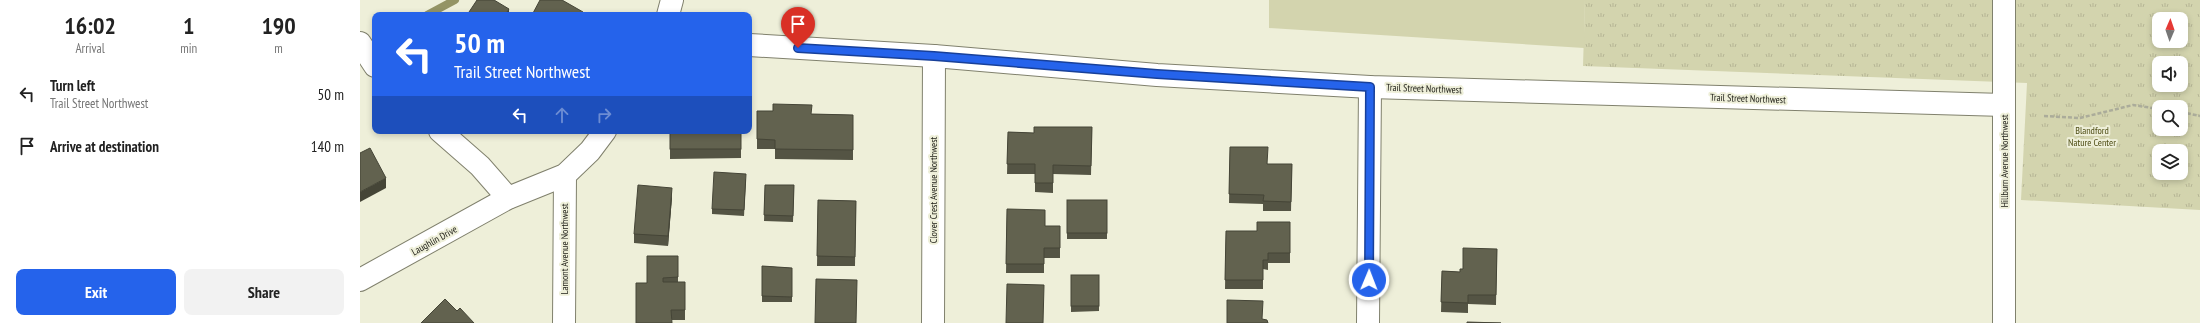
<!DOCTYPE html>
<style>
:root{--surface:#fff;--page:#f2f2f2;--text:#222;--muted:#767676;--accent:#2563eb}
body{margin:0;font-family:"PT Sans Narrow",sans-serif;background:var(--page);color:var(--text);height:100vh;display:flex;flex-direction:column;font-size:15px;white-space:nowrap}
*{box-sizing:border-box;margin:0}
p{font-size:13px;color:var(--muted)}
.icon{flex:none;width:22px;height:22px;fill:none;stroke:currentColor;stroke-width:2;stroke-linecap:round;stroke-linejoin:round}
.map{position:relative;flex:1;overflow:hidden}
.panel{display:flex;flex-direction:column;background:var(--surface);width:360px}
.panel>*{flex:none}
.hud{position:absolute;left:12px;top:12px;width:380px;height:122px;border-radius:8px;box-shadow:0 2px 6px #0003;background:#2563eb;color:#fff;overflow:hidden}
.needle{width:26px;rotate:2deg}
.controls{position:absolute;left:1792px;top:12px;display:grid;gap:8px}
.controls a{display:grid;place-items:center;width:36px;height:36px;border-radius:8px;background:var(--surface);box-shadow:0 2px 6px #0003;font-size:20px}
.pin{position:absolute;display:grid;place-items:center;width:34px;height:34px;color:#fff;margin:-41px -17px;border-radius:50% 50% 50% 0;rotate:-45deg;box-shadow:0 0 4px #0007}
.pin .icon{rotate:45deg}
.me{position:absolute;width:44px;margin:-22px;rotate:1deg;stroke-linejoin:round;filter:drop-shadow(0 0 3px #0008)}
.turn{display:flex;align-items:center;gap:14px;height:84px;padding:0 16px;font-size:18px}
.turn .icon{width:52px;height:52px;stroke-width:2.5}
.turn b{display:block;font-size:28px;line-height:34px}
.lanes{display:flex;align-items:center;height:38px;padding:0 16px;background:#0003;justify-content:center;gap:20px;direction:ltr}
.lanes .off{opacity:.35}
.eta{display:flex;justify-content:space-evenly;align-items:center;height:68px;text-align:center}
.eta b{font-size:24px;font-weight:600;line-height:28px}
.action{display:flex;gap:8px;margin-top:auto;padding:8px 16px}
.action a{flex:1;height:46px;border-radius:8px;background:var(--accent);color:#fff;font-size:16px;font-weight:600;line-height:46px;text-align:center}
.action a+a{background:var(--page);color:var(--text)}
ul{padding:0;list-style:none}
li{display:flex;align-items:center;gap:12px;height:52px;padding:0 16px}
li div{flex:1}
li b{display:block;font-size:15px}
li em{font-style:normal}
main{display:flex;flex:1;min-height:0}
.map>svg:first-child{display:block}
.park{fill:url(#park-tufts);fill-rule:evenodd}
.pitch{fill:#d3d4ae}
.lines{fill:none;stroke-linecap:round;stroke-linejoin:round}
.stream{stroke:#949465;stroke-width:8}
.minor-casing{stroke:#80816d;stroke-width:24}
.path{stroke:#abac9a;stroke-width:2.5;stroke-dasharray:4 2;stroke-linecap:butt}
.minor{stroke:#fff;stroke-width:22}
.wall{fill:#545444}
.shaded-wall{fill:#454537}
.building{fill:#62624f;stroke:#454537}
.route-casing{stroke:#184099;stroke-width:10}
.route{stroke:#2563eb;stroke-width:7}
.labels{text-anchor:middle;stroke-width:4;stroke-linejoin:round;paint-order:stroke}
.street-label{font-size:10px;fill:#1b1b14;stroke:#eeefd9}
.park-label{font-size:10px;fill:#4d4c13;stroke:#eeefd9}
</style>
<main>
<section class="panel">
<div class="eta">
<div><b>16:02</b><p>Arrival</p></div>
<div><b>1</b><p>min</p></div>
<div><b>190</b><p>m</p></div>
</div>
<ul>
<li><svg class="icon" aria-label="left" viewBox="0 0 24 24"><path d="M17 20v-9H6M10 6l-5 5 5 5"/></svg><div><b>Turn left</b><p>Trail Street Northwest</p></div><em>50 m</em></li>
<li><svg class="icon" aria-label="arrive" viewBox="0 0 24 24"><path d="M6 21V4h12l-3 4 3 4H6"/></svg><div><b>Arrive at destination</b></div><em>140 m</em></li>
</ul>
<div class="action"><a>Exit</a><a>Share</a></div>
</section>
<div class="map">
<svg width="1840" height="323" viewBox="0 0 1840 323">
<defs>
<pattern id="park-tufts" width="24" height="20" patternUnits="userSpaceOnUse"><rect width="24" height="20" fill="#d3d4ae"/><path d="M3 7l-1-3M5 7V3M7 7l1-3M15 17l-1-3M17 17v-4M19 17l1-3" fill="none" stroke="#b5b595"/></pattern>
</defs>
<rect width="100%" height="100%" fill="#eeefd9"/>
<path class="park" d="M1225,0H1840V210L1661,200L1667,83L1223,66ZM1799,19H1821V41H1799ZM1799,63H1821V85H1799ZM1799,107H1821V129H1799ZM1799,151H1821V173H1799Z"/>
<path class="pitch" d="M909,0H1225L1224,48L909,28Z"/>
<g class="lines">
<path class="stream" d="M67,15L95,0"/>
<defs>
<g id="minor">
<path d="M308,15L312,0"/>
<path d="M0,43L15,66"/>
<path d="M389,45L574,56L797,75L1010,87L1644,105"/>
<path d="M80,131L120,166L148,198"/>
<path d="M0,280L148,198L205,175L230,151L245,131"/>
<path d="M204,323L205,175"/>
<path d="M573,323L574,56"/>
<path d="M1008,323L1010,87"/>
<path d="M1644,323V0"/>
</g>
</defs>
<use href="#minor" class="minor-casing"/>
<g class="path">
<path d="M1821,112L1840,116"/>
<path d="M1684,116L1720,118L1773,105L1799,109"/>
</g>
<use href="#minor" class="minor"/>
</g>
<g class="wall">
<path d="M397,111L452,114L493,115V160L415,159V149H397Z"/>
<path d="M732,127L731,175L693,174V193L675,192V174H647L648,132L674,133Z"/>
<path d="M310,131H381V158L310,159Z"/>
<path d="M870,147L908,164H932L931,211H903V204L869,203Z"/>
<path d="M386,179L384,216L352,214V209Z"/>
<path d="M405,185H434L433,222L404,221Z"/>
<path d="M312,197L308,246L274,243V234Z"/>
<path d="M458,200L496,201L495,266H457Z"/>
<rect x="707" y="200" width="40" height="39"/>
<path d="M647,209L685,226H700V258H684V273H646Z"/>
<path d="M930,222V263H908V270L903,269V289H865L866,231H897Z"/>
<path d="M1137,249L1136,305L1108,304V313L1081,312L1082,271L1100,272L1103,269Z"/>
<path d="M318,256V282H325V320H312L287,283Z"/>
<path d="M402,266L432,268V302H402Z"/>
<path d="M711,275H739V311L711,312Z"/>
</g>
<g class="shaded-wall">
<path d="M149,9V14L148,15H145Z"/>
<path d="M26,178V188L0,202V192Z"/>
<path d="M312,188V197L308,246V236Z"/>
</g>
<g class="building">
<path d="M117,0H134L149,9L145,15H107Z"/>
<path d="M180,0H202L223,12L221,15H172Z"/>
<path d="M413,104L452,105L451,114L493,115V150L415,149V140L397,139V111H413Z"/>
<path d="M674,127H732L731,166L693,165V183H675V164H647L648,132L674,133Z"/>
<rect x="310" y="131" width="71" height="18"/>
<path d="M870,147H908L907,164H932L931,202L903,201L904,195L869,194Z"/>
<path d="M10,148L26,178L0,192V153Z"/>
<path d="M354,172L386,174L384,210L352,209Z"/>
<path d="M278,185L312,188L308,236L274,234Z"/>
<path d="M405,185H434L433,216L404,215Z"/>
<path d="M458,200L496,201L495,257L457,256Z"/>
<rect x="707" y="200" width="40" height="33"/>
<path d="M647,209L685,210V226H700V248H684V264H646Z"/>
<path d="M897,222H930V253H908V260H903V280H865L866,231H897Z"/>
<path d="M1103,248L1137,249L1136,295H1108V303L1081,302L1082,271L1100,272V269H1103Z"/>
<path d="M287,256H318V277L303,278V282H325V310H311L312,323H276V283H287Z"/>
<path d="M402,266L432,268V297L402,296Z"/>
<rect x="711" y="275" width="28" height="31"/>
<path d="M456,279L497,280L496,323H455Z"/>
<path d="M647,284L684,285L683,323H646Z"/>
<path d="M85,299L97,311L100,308L114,323H61Z"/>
<path d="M867,300L903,301L902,319L907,320L908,323H867Z"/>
<path d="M1107,322L1141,323H1107Z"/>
</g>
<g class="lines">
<defs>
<path id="route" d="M438,48L574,56L797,74L1010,87L1009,280"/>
</defs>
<use href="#route" class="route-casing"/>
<use href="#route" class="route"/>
</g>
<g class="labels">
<g class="street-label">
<text transform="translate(1064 88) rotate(2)" y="4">Trail Street Northwest</text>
<text transform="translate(1388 98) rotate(2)" y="4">Trail Street Northwest</text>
<text transform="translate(1644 161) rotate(-90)" y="4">Hillburn Avenue Northwest</text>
<text transform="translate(573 190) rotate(-90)" y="4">Clover Crest Avenue Northwest</text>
<text transform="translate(74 240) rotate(-29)" y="4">Laughlin Drive</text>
<text transform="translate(204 249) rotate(-90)" y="4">Lamont Avenue Northwest</text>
</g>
<g class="park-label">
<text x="1732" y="134">Blandford<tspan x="1732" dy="12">Nature Center</tspan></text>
</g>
</g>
</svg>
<div class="controls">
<a><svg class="needle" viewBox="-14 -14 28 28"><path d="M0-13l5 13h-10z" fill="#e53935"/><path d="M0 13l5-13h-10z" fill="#767676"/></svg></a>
<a><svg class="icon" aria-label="sound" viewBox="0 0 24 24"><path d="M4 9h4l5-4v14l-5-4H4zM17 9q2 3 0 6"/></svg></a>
<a><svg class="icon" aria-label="search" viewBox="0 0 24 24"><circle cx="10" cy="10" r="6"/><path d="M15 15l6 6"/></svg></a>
<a><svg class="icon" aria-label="layers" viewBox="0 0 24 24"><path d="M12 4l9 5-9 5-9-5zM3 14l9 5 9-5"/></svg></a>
</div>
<div class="pin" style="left:438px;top:48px;background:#d93025"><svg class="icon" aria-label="arrive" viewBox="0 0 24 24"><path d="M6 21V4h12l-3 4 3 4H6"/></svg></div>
<svg class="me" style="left:1009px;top:280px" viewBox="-20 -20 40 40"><circle r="17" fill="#2563eb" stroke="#fff" stroke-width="3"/><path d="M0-11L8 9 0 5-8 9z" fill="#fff"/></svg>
<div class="hud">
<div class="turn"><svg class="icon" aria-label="left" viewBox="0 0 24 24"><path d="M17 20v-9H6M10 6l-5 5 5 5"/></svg><div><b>50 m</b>Trail Street Northwest</div></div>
<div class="lanes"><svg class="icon" aria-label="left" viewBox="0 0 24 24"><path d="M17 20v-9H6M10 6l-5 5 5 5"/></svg><svg class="icon off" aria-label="ahead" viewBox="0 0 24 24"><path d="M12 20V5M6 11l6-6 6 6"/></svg><svg class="icon off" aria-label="right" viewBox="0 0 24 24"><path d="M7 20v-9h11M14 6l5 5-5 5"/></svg></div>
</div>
</div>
</main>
